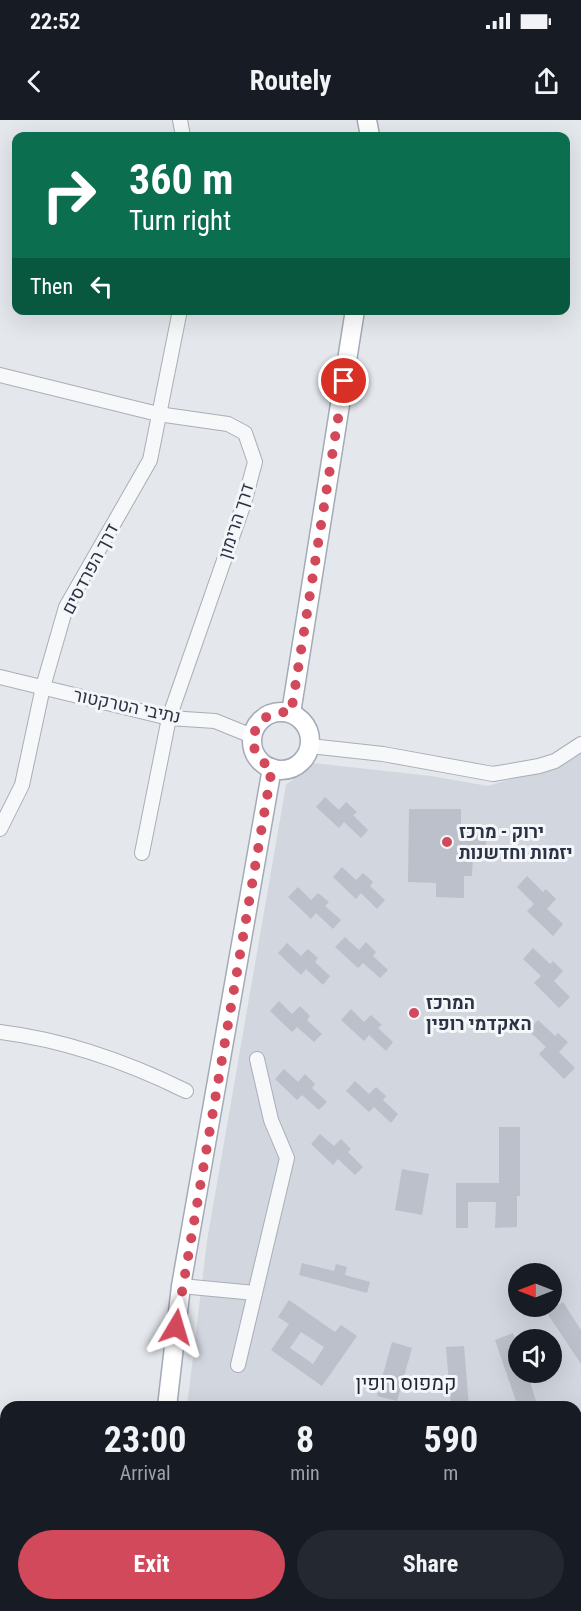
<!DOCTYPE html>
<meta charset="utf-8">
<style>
:root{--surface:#171b24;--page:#242831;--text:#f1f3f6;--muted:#9ea1a6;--accent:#d1495b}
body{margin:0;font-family:"Roboto Condensed",Heebo,sans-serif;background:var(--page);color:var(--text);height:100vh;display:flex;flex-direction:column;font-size:22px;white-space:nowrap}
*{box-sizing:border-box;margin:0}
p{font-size:20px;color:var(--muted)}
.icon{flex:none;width:33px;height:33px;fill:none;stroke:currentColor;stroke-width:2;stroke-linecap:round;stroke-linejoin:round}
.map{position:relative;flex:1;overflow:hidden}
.sheet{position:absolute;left:0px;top:1281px;width:582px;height:210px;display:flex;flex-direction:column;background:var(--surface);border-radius:18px 18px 0 0;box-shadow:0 6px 24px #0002}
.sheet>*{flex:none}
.banner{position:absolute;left:12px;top:12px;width:558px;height:183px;border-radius:12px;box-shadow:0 6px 24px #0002;background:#0b6e4f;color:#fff;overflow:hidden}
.needle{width:39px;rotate:270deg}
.controls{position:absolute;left:508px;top:1143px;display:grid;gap:12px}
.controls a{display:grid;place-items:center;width:54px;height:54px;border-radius:50%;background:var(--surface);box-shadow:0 6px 24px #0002;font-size:30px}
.pin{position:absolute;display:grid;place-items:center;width:51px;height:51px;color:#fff;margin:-26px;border:3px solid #fff;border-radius:50%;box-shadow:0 2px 6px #0007}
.me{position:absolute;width:66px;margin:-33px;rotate:7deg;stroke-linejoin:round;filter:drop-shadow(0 0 4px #0008)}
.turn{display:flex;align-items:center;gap:21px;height:126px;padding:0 18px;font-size:27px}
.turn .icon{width:78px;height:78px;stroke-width:2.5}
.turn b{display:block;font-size:42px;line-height:51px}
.then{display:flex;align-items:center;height:57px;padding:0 18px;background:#0003;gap:12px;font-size:22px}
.eta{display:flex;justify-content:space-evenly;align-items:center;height:102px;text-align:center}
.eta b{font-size:36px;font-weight:700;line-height:42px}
.button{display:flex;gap:12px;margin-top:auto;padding:12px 18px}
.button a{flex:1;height:69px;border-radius:36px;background:var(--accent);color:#fff;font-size:24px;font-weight:700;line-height:69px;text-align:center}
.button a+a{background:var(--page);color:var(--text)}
.status{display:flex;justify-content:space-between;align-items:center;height:42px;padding:0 30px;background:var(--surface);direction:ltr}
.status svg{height:16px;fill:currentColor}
header{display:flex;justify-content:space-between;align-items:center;height:78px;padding:0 18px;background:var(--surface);font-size:27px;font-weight:700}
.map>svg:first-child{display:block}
.built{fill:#d2d6de;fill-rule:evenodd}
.building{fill:#bbc0ca;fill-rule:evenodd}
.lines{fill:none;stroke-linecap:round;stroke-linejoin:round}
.minor-casing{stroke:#a9aeb7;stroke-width:16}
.major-casing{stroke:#a3abb8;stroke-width:21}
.minor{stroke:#f7f8fa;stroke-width:14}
.major{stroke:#fff;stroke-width:18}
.route{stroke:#d1495b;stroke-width:10;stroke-dasharray:0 18}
.poi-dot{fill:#d1495b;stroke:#f4f6f9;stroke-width:2}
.labels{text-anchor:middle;stroke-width:6;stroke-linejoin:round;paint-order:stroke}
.street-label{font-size:18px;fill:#2b3445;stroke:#f4f6f9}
.poi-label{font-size:18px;font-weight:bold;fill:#2b3445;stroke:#f4f6f9;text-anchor:start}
.neighbourhood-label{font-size:20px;fill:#1d2536;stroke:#f4f6f9}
</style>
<div class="status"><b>22:52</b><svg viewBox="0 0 49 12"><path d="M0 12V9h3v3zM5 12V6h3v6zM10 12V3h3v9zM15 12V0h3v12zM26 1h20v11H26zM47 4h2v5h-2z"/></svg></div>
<header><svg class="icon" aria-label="back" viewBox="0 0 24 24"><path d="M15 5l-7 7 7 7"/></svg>Routely<svg class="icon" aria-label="share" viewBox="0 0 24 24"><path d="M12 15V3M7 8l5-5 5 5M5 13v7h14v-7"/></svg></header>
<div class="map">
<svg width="581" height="1491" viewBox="0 0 581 1491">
<rect width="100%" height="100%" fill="#e4e7ec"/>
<path class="built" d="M581,630V1389L576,1390V1287H187L207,1121L286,665L313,643L431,656L488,666L557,645ZM519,1154H552V1186H519ZM519,1220H552V1252H519Z"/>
<g class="building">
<path d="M325,677L339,690L346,682L357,692L353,695L368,710L361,718L344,702L339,708L316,687Z"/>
<path d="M409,689H461V707L486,708V736H473L472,756H464V778L436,777V763L408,762Z"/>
<path d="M342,747L356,760L363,753L373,762L370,766L385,780L377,789L361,773L356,779L333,757Z"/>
<path d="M527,756L543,772L546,769L556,779L547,789L563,804L553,816L527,791L534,784L517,767Z"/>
<path d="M298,767L311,780L318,773L329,782L325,786L341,800L333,809L316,793L311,799L288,777Z"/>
<path d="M345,817L359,830L366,822L376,832L373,836L388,850L380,858L363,843L358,848L335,827Z"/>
<path d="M287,823L301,836L308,829L318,838L315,842L330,856L323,865L306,849L301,855L278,833Z"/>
<path d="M533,828L550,844L553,841L563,851L554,861L570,877L559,888L534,863L541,856L523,839Z"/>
<path d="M279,881L292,894L300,886L310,896L307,900L322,914L314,922L297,907L292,912L270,891Z"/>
<path d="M351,889L364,902L371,895L382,905L378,908L393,922L386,931L369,915L364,921L341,900Z"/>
<path d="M538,900L555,916L558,913L568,922L559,932L575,948L564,959L539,934L546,927L528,910Z"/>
<path d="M284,949L298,962L305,954L315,964L312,968L327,982L319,990L302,975L297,980L275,959Z"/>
<path d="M355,961L369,974L376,967L386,976L383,980L398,994L391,1003L374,987L369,992L346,971Z"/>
<path d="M499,1007H520V1076H517V1107L495,1108L496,1082H468V1108H456V1063H499Z"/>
<path d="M320,1014L334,1026L341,1019L351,1029L348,1032L363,1047L355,1055L338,1039L333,1045L311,1024Z"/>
<path d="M402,1049L429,1054L422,1095L395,1090Z"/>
<path d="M302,1143L334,1151L336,1144L347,1147L345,1155L370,1162L367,1173L299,1155Z"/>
<path d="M289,1180L335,1212L341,1205L357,1216L322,1266L271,1230L289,1204L278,1197ZM301,1212L324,1227L313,1244L290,1228Z"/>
<path d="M563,1182L581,1210V1244L547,1193Z"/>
<path d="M513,1213L519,1230V1252H527L537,1284L529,1287H518L495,1220Z"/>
<path d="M392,1222L412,1228L397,1281L377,1276Z"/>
<path d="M464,1226L469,1287H451L446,1227Z"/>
</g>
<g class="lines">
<defs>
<g id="minor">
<path d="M180,0L183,16"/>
<path d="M0,255L158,294L228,304L245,313L255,342L244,383L169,598L142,733"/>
<path d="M0,557L169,598L215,601L252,616"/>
<path d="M310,626L383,634L493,654L539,646L555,641L581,624"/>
<path d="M0,709L22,665L43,567L66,487L150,340L180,190"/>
<path d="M0,912C65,920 127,942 186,971"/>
<path d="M181,1166L255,1173"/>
<path d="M238,1245L287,1038L271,1000L257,939"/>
<path d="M576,1412L581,1413"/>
</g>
<g id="major">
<path d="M367,0L370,16"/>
<circle cx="281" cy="621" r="29"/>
<path d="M291,593L355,190"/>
<path d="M167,1287L181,1166L272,648"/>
<path d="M124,1491L126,1485"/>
</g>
</defs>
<use href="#minor" class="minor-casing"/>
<use href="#major" class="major-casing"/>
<use href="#minor" class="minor"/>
<use href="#major" class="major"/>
</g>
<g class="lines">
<path class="route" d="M176,1207L272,648C238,631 254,586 291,593L344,261"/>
</g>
<g class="poi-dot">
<circle cx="447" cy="722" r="6"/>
<circle cx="414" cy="893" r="6"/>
</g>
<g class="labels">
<g class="street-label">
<text transform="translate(236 401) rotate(-72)" y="6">דרך הרימון</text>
<text transform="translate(90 449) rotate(-62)" y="6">דרך הפרדסים</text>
<text transform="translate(127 586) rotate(12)" y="6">נתיבי הטרקטור</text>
</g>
<g class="poi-label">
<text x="459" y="718">ירוק - מרכז<tspan x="459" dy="21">יזמות וחדשנות</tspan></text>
<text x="426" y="889">המרכז<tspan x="426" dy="21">האקדמי רופין</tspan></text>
</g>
<g class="neighbourhood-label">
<text x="406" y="1270">קמפוס רופין</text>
</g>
</g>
</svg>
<div class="controls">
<a><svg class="needle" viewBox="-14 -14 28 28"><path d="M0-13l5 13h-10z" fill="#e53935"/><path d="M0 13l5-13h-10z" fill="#9ea1a6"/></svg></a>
<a><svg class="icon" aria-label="sound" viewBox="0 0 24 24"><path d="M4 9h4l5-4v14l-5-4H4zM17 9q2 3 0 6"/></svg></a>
</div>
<div class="pin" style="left:344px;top:261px;background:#d93025"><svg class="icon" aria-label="arrive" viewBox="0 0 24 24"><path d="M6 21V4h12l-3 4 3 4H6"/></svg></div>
<svg class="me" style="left:176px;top:1207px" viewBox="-20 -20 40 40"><path d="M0-17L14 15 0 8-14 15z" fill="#d1495b" stroke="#fff" stroke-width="4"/></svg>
<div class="banner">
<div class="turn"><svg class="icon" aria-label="right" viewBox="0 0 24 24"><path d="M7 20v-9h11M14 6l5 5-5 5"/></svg><div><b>360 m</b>Turn right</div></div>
<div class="then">Then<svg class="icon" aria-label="left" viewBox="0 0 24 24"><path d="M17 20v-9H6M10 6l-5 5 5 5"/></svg></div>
</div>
<section class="sheet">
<div class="eta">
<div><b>23:00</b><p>Arrival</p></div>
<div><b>8</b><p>min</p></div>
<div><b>590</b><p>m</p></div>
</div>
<div class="button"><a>Exit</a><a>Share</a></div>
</section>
</div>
